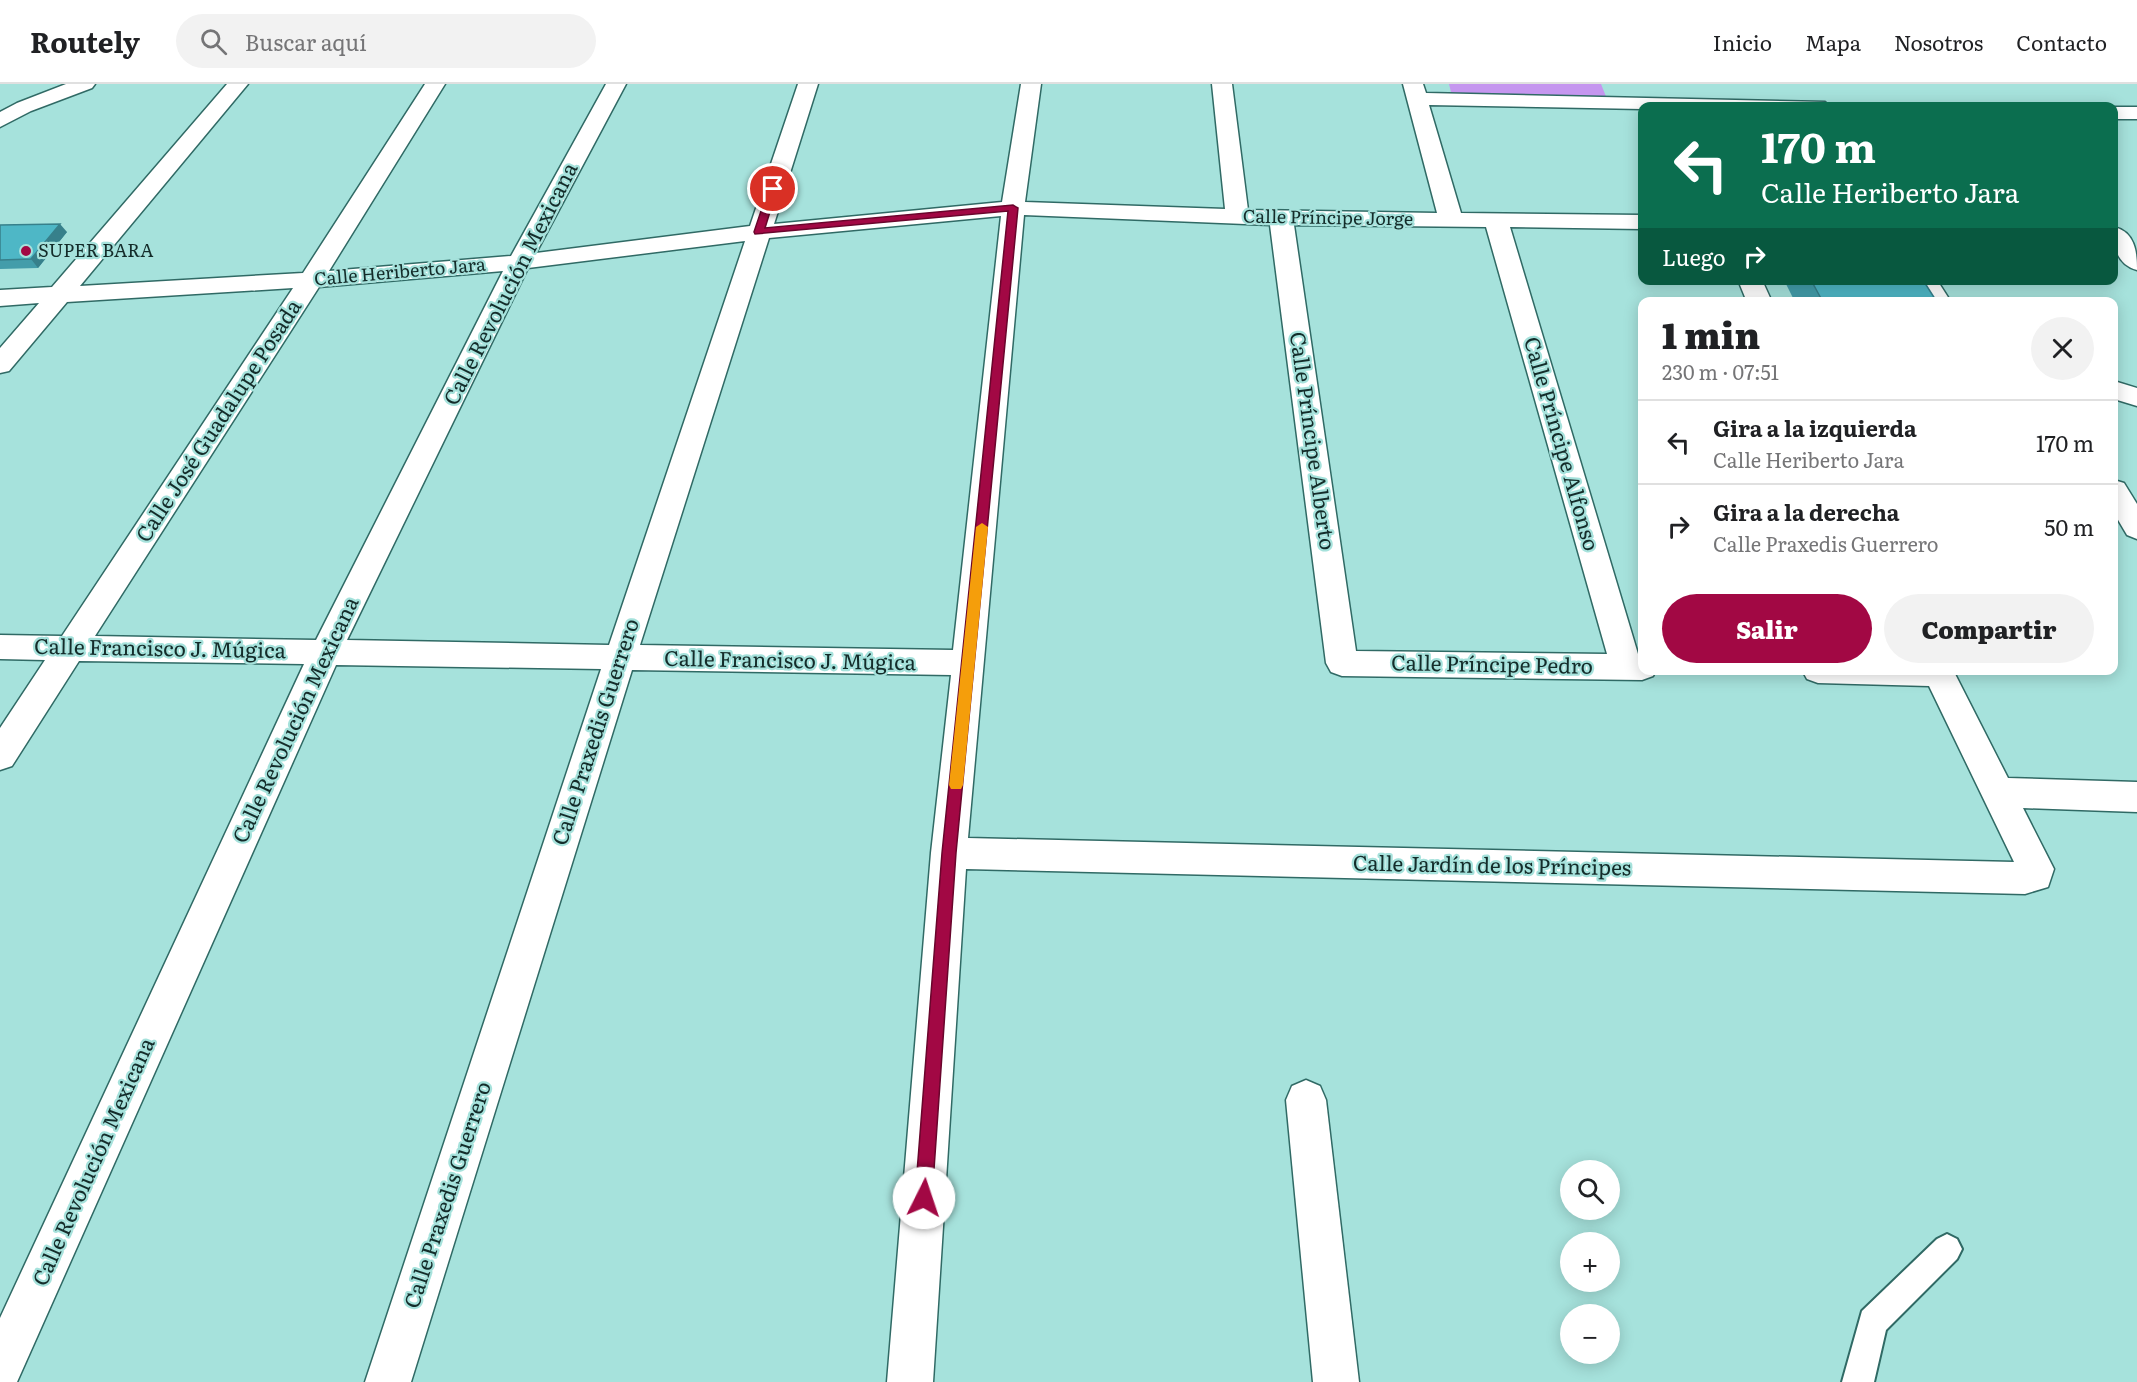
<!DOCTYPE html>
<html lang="es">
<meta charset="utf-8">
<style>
:root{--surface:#fff;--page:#f2f2f2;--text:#202124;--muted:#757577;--line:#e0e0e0;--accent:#a20844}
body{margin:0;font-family:Literata,serif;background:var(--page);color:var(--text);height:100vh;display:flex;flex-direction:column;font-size:22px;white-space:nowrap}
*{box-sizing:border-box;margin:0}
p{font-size:20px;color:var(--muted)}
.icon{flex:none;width:33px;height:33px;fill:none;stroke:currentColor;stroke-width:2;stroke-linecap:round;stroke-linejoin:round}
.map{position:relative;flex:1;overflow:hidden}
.drawer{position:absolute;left:1638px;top:213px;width:480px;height:378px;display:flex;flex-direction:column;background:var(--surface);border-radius:12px;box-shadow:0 3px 15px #0003}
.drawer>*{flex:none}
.guide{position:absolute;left:1638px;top:18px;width:480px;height:183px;border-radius:12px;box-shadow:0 3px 15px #0003;background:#0b6e4f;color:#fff;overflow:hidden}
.controls{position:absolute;left:1560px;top:1076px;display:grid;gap:12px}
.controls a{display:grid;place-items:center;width:60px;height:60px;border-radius:50%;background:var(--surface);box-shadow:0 3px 15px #0003;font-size:30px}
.pin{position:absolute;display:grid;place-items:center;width:51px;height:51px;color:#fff;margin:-26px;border:3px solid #fff;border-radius:50%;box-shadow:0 2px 6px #0007}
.me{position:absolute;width:66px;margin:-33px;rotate:4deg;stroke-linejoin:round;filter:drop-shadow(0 0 4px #0008)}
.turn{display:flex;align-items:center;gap:21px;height:126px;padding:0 24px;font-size:27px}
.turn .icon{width:78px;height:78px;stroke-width:2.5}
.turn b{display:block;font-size:42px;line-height:51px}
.then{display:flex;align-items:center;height:57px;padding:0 24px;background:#0003;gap:12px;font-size:22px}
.round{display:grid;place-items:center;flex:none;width:63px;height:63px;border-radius:32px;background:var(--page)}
.head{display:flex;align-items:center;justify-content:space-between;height:102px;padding:0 24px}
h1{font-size:36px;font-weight:800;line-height:45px}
.primary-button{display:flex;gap:12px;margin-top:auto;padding:12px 24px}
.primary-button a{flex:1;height:69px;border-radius:36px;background:var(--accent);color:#fff;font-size:24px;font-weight:800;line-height:69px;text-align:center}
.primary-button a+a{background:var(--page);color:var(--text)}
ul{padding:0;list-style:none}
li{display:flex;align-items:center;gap:18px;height:84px;padding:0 24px;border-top:2px solid var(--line)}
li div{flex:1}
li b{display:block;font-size:22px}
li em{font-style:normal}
header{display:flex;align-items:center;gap:36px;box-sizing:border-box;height:84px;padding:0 30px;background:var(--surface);border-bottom:2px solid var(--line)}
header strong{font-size:28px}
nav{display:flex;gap:33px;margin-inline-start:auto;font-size:21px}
.search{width:420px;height:54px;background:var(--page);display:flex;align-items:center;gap:15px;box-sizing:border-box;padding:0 21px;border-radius:33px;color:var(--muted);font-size:22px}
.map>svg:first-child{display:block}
.green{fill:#c596ef}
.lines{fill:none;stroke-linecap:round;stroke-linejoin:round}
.service-casing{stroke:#306a65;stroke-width:4}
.minor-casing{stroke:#306a65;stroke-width:3}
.service{fill:#fff;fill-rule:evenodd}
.minor{fill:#fff;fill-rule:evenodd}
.wall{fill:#439daa}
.shaded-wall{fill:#37808b}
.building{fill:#4eb7c6;stroke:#37808b;stroke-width:1.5}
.route{fill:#a20844;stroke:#69052c;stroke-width:1.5}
.slow{fill:#f59e0b}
.poi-dot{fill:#a20844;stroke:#a6e2dc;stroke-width:2}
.labels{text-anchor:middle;stroke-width:4.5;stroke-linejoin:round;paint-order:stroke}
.far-street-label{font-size:18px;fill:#142c2a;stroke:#a6e2dc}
.far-poi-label{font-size:18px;fill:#142c2a;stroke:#a6e2dc;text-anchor:start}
.street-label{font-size:21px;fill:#142c2a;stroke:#a6e2dc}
</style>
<header>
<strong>Routely</strong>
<div class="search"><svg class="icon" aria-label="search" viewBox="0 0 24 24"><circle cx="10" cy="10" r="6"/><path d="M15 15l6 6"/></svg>Buscar aquí</div>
<nav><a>Inicio</a><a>Mapa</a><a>Nosotros</a><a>Contacto</a></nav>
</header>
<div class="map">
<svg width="2137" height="1298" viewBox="0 0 2137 1298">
<rect width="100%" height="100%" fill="#a6e2dc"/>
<path class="green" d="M1449,0H1601L1607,15L1452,12Z"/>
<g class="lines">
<defs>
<path id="service" d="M1947,1150L1957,1155L1962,1165L1957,1175L1886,1246L1874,1298H1842L1862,1227L1937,1155Z"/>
<g id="minor">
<path d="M66,0H95L92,4L31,27L0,43V28L17,19Z"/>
<path d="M227,0H248L80,202L303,189L425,0H445L329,187L511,172L606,0H626L536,169L750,142L798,0H818L774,140L1002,118L1021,0H1041L1025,118L1225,125L1212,0H1232L1248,126L1437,129L1403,0H1423L1426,9L1825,18L1828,22H1642V25L1429,21L1461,129L1642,131V145L1510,143L1638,570L1642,571V586H1656L1653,592L1642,596L1342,592L1331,588L1326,579L1270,141L1024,131L968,754L2014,778L1929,602L1818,599L1807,595L1802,586H1953L2008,694L2137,698V728L2023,724L2054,785L2048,803L2025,810L966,785L933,1298H887L931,769L951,591L632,586L411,1298H365L601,585L336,581L17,1298H0V1234L304,580L79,577L12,682L0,686V644L45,576L0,575V551L62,552L293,204L67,218L9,287L0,289V264L39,219L0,222V206L52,203ZM1001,132L953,566L640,561L769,154ZM1294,141L1486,143L1607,570L1356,567ZM745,157L609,561L347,556L528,184ZM503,187L316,556L95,552L319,203Z"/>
<rect x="2114" y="23" width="23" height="12"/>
<path d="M2114,143C2135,148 2137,168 2137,186C2117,181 2112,161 2114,143Z"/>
<path d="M1738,196H1762L1772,218H1747Z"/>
<path d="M1912,196H1937L1951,218H1926Z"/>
<path d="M2114,297L2137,304V322L2114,315Z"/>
<path d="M2114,396L2124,399L2137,420V455L2127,451L2114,429Z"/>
<path d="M1306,996L1320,1002L1326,1016L1359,1298H1313L1286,1016L1292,1002Z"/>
</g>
</defs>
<use href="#service" class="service-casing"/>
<use href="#minor" class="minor-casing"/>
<use href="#service" class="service"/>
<use href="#minor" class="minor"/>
</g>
<g class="wall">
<path d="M0,141L67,148L38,184L0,185Z"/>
<path d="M1784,196H1923L1937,218H1795Z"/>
</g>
<path class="shaded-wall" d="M60,140L67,148L38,184L31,175Z"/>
<g class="building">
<path d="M60,140L31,175L0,176V141Z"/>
<path d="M1811,196H1923L1937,218H1823Z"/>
</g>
<path class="route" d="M769,103L777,105L765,144L1013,121L1018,124L956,769L932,1114L930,1120L924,1123L917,1120L915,1114L942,769L1008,127L755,150L754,148Z"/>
<path class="slow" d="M982,439L988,443L963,701L961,705H951L949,701L976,443Z"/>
<circle class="poi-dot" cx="26" cy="167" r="6"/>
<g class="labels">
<g class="far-street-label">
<text transform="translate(1328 134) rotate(1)" y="6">Calle Príncipe Jorge</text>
<text transform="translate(400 188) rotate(-5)" y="6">Calle Heriberto Jara</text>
</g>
<g class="far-poi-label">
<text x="38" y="173">SUPER BARA</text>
</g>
<g class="street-label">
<text transform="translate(511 200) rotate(-63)" y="7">Calle Revolución Mexicana</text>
<text transform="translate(219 337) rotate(-57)" y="7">Calle José Guadalupe Posada</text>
<text transform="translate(1312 357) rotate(82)" y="7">Calle Príncipe Alberto</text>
<text transform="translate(1561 360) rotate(74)" y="7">Calle Príncipe Alfonso</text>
<text transform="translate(160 565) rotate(1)" y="7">Calle Francisco J. Múgica</text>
<text transform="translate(790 577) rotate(1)" y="7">Calle Francisco J. Múgica</text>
<text transform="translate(1492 581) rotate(1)" y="7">Calle Príncipe Pedro</text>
<text transform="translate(296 636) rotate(-65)" y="7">Calle Revolución Mexicana</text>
<text transform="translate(596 648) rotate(-72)" y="7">Calle Praxedis Guerrero</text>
<text transform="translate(1492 782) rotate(1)" y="7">Calle Jardín de los Príncipes</text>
<text transform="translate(94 1078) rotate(-66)" y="7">Calle Revolución Mexicana</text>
<text transform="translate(448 1111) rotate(-72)" y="7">Calle Praxedis Guerrero</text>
</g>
</g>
</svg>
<div class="controls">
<a><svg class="icon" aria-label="search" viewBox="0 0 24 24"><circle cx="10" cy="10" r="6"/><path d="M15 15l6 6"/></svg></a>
<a>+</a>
<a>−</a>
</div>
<div class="pin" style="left:773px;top:105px;background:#d93025"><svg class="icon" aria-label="arrive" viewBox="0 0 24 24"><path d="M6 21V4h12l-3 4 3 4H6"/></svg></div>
<svg class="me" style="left:924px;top:1114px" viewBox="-20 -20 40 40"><circle r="19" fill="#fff"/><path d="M0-13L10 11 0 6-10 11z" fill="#a20844"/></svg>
<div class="guide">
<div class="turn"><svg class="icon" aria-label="left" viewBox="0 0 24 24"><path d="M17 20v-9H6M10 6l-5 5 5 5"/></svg><div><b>170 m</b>Calle Heriberto Jara</div></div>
<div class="then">Luego<svg class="icon" aria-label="right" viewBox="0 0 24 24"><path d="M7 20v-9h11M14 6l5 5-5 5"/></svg></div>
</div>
<section class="drawer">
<div class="head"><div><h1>1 min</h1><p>230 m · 07:51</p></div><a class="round"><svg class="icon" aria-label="close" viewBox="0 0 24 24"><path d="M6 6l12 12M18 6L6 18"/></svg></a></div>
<ul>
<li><svg class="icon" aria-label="left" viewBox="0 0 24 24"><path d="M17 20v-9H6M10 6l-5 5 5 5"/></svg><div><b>Gira a la izquierda</b><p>Calle Heriberto Jara</p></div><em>170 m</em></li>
<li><svg class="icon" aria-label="right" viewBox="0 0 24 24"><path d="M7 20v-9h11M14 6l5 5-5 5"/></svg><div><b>Gira a la derecha</b><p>Calle Praxedis Guerrero</p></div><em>50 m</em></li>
</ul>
<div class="primary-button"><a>Salir</a><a>Compartir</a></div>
</section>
</div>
